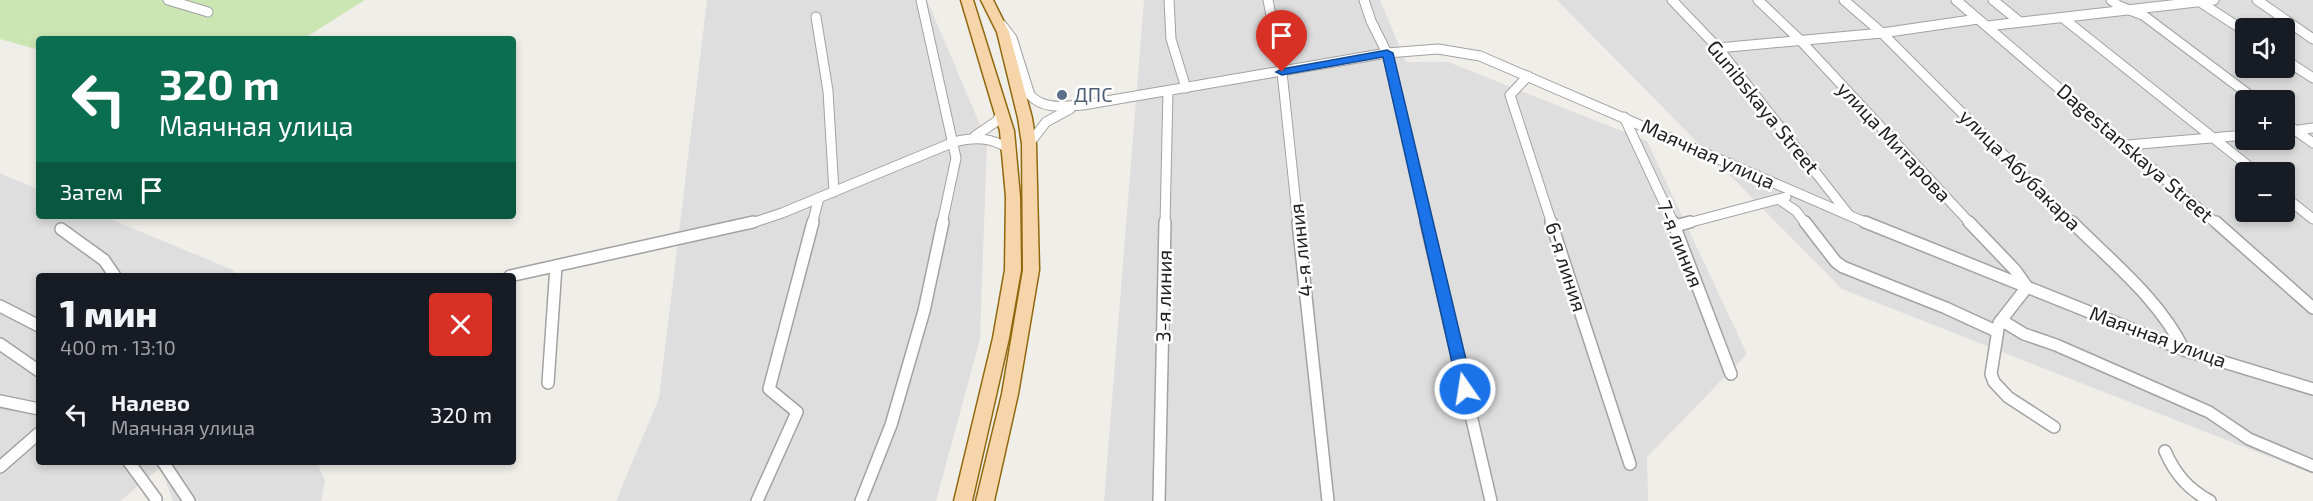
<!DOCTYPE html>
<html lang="ru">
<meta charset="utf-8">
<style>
:root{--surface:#171b24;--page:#20242c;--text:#f1f3f6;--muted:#9ea1a6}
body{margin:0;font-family:"Exo 2",sans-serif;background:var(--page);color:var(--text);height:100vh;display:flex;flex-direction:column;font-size:22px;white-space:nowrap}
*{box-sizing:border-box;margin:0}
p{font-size:20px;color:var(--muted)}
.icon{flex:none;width:33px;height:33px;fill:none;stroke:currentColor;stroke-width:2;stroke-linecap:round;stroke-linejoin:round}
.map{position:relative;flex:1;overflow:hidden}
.details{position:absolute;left:36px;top:273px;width:480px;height:192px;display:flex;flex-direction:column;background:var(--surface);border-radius:6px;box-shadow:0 3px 9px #0003}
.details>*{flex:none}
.hud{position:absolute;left:36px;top:36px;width:480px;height:183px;border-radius:6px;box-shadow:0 3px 9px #0003;background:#0b6e4f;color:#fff;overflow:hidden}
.controls{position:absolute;left:2235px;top:18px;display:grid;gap:12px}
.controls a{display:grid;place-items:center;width:60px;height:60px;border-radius:6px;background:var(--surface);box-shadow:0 3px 9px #0003;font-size:30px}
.pin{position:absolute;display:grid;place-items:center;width:51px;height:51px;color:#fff;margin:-62px -26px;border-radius:50% 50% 50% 0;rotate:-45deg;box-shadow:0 0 6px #0007}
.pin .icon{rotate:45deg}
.me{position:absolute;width:66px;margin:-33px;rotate:347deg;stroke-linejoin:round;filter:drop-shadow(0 0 4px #0008)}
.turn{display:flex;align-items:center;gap:21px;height:126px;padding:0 24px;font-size:27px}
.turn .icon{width:78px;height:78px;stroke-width:2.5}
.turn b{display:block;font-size:42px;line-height:51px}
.then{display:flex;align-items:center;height:57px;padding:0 24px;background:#0003;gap:12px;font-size:22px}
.round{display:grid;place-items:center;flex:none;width:63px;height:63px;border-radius:6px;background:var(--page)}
.summary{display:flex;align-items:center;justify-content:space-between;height:102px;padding:0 24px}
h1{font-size:36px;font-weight:800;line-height:45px}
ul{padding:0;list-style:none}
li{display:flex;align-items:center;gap:18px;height:78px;padding:0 24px}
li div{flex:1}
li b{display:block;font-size:22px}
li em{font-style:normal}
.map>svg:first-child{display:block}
.residential{fill:#dfdede;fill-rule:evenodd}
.grass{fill:#cbe5b3}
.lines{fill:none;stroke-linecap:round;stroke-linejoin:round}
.minor-far1-casing{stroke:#a2a2a2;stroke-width:11}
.minor-casing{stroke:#a2a2a2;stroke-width:14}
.primary-casing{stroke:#90680d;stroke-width:3}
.minor-far1{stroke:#fff;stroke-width:9}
.minor{stroke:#fff;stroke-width:11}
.primary{fill:#f5d5a9;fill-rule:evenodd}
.route{fill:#1a73e8;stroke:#114b97;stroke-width:1.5}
.service-dot{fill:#5c6f8a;stroke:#fff;stroke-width:2}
.labels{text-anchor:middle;stroke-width:5;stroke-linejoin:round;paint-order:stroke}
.service-label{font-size:20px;fill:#4e5e75;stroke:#fff;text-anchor:start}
.street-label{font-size:20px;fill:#212121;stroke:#fff}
</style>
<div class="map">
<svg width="2313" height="501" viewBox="0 0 2313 501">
<rect width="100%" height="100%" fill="#f0eee8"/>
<g class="residential">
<path d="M707,0H927L987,141L980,339L936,501H616L659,398Z"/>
<path d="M1144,0H1380L1406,62H1448L1647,141L1747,354L1647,457L1648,501H1104Z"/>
<path d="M1557,0H2313V474L1842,289ZM2246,28H2284V68H2246ZM2246,100H2284V140H2246ZM2246,172H2284V212H2246Z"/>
<path d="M0,173L39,190V216H103L233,270L235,276H39V462H317L325,481L321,501H173L161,467L120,501H0Z"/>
</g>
<path class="grass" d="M0,0H365L303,39H39V50L0,39Z"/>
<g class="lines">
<defs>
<g id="minor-far1">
<path d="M168,0L208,12"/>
<path d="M921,0L956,158L942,224"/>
<path d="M1169,0L1171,39L1186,88"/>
<path d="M1268,0L1282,72L1298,224"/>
<path d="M1364,0L1371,21L1387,53L1427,224"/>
<path d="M1672,0L1718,48L1849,215"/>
<path d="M1758,0L1800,40L1971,224"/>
<path d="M1844,0L1882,33L2073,224"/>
<path d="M1956,0L2217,224"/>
<path d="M1993,0L2020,22"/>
<path d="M2111,0L2119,6L2143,15L2256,100"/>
<path d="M2257,0L2313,39"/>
<path d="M2200,2L2246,32"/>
<path d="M816,17L828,91L834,192"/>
<path d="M2063,18L2256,172"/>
<path d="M1002,25L1012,38L1030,95C1043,110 1065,106 1083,105L1387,53L1438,49L1480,56L1869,224"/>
<path d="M1987,26L2214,0"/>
<path d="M1718,48L1882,33L1978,19"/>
<path d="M2284,59L2313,78"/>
<path d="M1528,76L1510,95L1552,224"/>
<path d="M1624,117L1674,224"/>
<path d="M2284,122L2313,143"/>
<path d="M2284,132L2313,128"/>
<path d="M975,136L997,121L1002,111"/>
<path d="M1029,144L1046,122L1070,109"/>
<path d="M2128,145L2246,135"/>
<path d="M2284,196L2313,219"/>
<path d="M1780,200L1796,211L1806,224"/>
<path d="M749,224L782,213L954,142C975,137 991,137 1009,149"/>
<path d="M812,224L819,198"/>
<path d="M1165,224L1168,91"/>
<path d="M1684,224L1786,197"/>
</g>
<g id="minor">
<path d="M1298,222L1328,501"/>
<path d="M1426,222L1491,501"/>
<path d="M1551,222L1630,464"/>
<path d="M1673,222L1731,374"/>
<path d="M1805,222L1836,262L1843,267L1946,308L1996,331"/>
<path d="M1865,222L2184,350L2313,389"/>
<path d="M1969,222L2015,270L2027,287L1999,323L1991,374L1994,382L2008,397L2054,427"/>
<path d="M2072,222C2112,262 2159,299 2184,350"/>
<path d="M2216,222L2313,308"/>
<path d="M1675,226L1690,222"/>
<path d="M61,229L104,260L115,276"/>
<path d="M510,276L753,222"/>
<path d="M0,306L39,326"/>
<path d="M2001,320L2024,334L2056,345L2209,412L2249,439L2313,466"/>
<path d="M0,344L39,371"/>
<path d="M548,383L556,266"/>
<path d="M0,401L39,409"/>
<path d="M2165,451C2175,474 2188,489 2210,501"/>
<path d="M129,462L156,499"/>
<path d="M163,462L189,501"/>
<path d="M0,467L39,433"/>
<path d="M757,501L797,412L769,389L813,222"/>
<path d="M861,501L891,425L924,311L943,222"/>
<path d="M1159,501L1165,222"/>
</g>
<g id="primary">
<path d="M961,0H973L1014,131L1020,197L1021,270L1009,338L972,501H954L993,338L1005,270L1006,197L1000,131Z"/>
<path d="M981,0H993L1009,32L1032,118L1036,144L1039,270L1018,394L994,501H976L1002,394L1023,270L1022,144L1018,118L997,32Z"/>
</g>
</defs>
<use href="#minor-far1" class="minor-far1-casing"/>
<use href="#minor" class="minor-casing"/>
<use href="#primary" class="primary-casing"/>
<use href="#minor-far1" class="minor-far1"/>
<use href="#minor" class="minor"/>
<use href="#primary" class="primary"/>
</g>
<path class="route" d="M1387,50L1393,53L1473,389L1471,393H1460L1458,389L1383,57L1282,75L1276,72L1282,69Z"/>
<circle class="service-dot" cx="1062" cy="95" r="6"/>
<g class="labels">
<g class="service-label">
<text x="1074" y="102">ДПС</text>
</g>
<g class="street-label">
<text transform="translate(1763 107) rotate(51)" y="7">Gunibskaya Street</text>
<text transform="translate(1894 142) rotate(47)" y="7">улица Митарова</text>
<text transform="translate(2135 153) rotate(41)" y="7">Dagestanskaya Street</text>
<text transform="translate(1708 154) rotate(24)" y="7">Маячная улица</text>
<text transform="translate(2020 170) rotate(45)" y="7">улица Абубакара</text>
<text transform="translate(1680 244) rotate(68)" y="7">7-я линия</text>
<text transform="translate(1301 250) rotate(-96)" y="7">4-я линия</text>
<text transform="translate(1566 267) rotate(72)" y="7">6-я линия</text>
<text transform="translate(1164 296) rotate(-89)" y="7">3-я линия</text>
<text transform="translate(2158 337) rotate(20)" y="7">Маячная улица</text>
</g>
</g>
</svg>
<div class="controls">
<a><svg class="icon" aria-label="sound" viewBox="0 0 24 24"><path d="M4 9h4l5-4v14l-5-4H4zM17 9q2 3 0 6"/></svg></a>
<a>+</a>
<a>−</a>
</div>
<div class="pin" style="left:1282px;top:72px;background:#d93025"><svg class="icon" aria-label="arrive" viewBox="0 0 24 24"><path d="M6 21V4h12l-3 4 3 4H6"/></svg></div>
<svg class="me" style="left:1465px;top:389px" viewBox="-20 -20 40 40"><circle r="17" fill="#1a73e8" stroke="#fff" stroke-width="3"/><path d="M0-11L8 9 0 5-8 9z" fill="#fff"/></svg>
<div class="hud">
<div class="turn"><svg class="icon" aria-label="left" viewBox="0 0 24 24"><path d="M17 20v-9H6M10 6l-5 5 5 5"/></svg><div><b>320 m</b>Маячная улица</div></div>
<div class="then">Затем<svg class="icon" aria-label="arrive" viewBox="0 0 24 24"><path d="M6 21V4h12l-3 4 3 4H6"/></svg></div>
</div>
<section class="details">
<div class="summary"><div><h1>1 мин</h1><p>400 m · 13:10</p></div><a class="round" style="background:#d93025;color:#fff"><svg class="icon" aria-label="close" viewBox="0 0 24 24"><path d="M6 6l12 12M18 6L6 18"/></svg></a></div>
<ul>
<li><svg class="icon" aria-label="left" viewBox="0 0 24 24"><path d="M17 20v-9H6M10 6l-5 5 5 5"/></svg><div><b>Налево</b><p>Маячная улица</p></div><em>320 m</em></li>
</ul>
</section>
</div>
